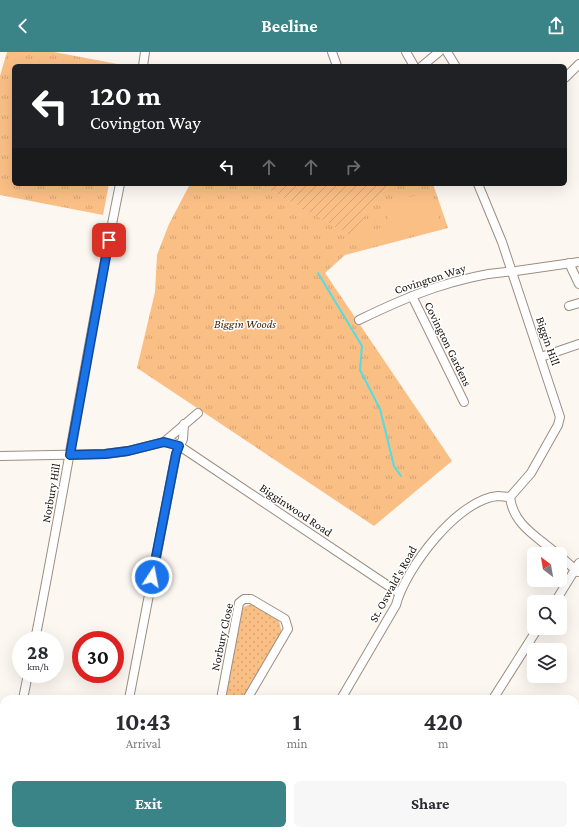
<!DOCTYPE html>
<style>
:root{--surface:#fff;--page:#f7f7f7;--text:#2b2b33;--muted:#7c7c81;--accent:#3a8386}
body{margin:0;font-family:"Crimson Pro",serif;background:var(--page);color:var(--text);height:100vh;display:flex;flex-direction:column;font-size:15px;white-space:nowrap}
*{box-sizing:border-box;margin:0}
p{font-size:13px;color:var(--muted)}
.icon{flex:none;width:22px;height:22px;fill:none;stroke:currentColor;stroke-width:2;stroke-linecap:round;stroke-linejoin:round}
.map{position:relative;flex:1;overflow:hidden}
.sheet{position:absolute;left:0px;top:643px;width:579px;height:140px;display:flex;flex-direction:column;background:var(--surface);border-radius:12px 12px 0 0;box-shadow:0 4px 16px #0002}
.sheet>*{flex:none}
.top-card{position:absolute;left:12px;top:12px;width:555px;height:122px;border-radius:6px;box-shadow:0 4px 16px #0002;background:#202124;color:#fff;overflow:hidden}
.needle{width:26px;rotate:329deg}
.buttons{position:absolute;left:527px;top:495px;display:grid;gap:8px}
.buttons a{display:grid;place-items:center;width:40px;height:40px;border-radius:6px;background:var(--surface);box-shadow:0 4px 16px #0002;font-size:20px}
.speed{position:absolute;left:12px;top:579px;display:flex;gap:8px;font-size:20px;font-weight:700;text-align:center}
.speed>*{display:grid;place-content:center;width:52px;height:52px;border-radius:50%;background:var(--surface);box-shadow:0 4px 16px #0002;line-height:1}
.speed small{font-size:10px;font-weight:400}
.speed .limit{border:6px solid #d22;background:#fff;color:#111}
.pin{position:absolute;display:grid;place-items:center;width:34px;height:34px;color:#fff;margin:-17px;border-radius:8px;box-shadow:0 2px 6px #0006}
.me{position:absolute;width:44px;margin:-22px;rotate:11deg;stroke-linejoin:round;filter:drop-shadow(0 0 3px #0008)}
.turn{display:flex;align-items:center;gap:14px;height:84px;padding:0 12px;font-size:18px}
.turn .icon{width:52px;height:52px;stroke-width:2.5}
.turn b{display:block;font-size:28px;line-height:34px}
.lanes{display:flex;align-items:center;height:38px;padding:0 12px;background:#0003;justify-content:center;gap:20px;direction:ltr}
.lanes .off{opacity:.35}
.eta{display:flex;justify-content:space-evenly;align-items:center;height:68px;text-align:center}
.eta b{font-size:24px;font-weight:700;line-height:28px}
.action{display:flex;gap:8px;margin-top:auto;padding:8px 12px}
.action a{flex:1;height:46px;border-radius:6px;background:var(--accent);color:#fff;font-size:16px;font-weight:700;line-height:46px;text-align:center}
.action a+a{background:var(--page);color:var(--text)}
header{display:flex;justify-content:space-between;align-items:center;height:52px;padding:0 12px;background:var(--accent);color:#fff;font-size:18px;font-weight:700}
.map>svg:first-child{display:block}
.grass{fill:url(#grass-dots)}
.park{fill:url(#park-tufts)}
.garden{fill:url(#garden-furrows)}
.pitch{fill:#fabf85}
.lines{fill:none;stroke-linecap:round;stroke-linejoin:round}
.stream{stroke:#51dde4;stroke-width:2}
.minor-casing{stroke:#9d8e81;stroke-width:10}
.major-casing{stroke:#9d8e81;stroke-width:12}
.minor{stroke:#fff;stroke-width:8}
.major{stroke:#fff;stroke-width:10}
.route-casing{stroke:#114b97;stroke-width:10}
.route{stroke:#1a73e8;stroke-width:7}
.labels{text-anchor:middle;stroke-width:3;stroke-linejoin:round;paint-order:stroke}
.street-label{font-size:12px;fill:#18130e;stroke:#fff}
.park-label{font-size:12px;font-style:italic;fill:#482c0e;stroke:#fff}
</style>
<header><svg class="icon" aria-label="back" viewBox="0 0 24 24"><path d="M15 5l-7 7 7 7"/></svg>Beeline<svg class="icon" aria-label="share" viewBox="0 0 24 24"><path d="M12 15V3M7 8l5-5 5 5M5 13v7h14v-7"/></svg></header>
<div class="map">
<svg width="579" height="783" viewBox="0 0 579 783">
<defs>
<pattern id="grass-dots" width="8" height="8" patternUnits="userSpaceOnUse"><rect width="8" height="8" fill="#fabf85"/><path d="M2 2h.1M6 6h.1" fill="none" stroke="#d6a372" stroke-width="1.8" stroke-linecap="round"/></pattern>
<pattern id="park-tufts" width="24" height="20" patternUnits="userSpaceOnUse"><rect width="24" height="20" fill="#fabf85"/><path d="M3 7l-1-3M5 7V3M7 7l1-3M15 17l-1-3M17 17v-4M19 17l1-3" fill="none" stroke="#d6a372"/></pattern>
<pattern id="garden-furrows" width="10" height="10" patternUnits="userSpaceOnUse"><rect width="10" height="10" fill="#fabf85"/><path d="M-1 1l2-2M0 10L10 0M9 11l2-2" fill="none" stroke="#d6a372"/></pattern>
</defs>
<rect width="100%" height="100%" fill="#fdf7f1"/>
<path class="grass" d="M251,552L279,569L282,581L244,647H224L241,556Z"/>
<g class="park">
<path d="M7,0H54L128,14H14V132H109L103,163L0,143V24Z"/>
<path d="M190,132H259L352,183L389,132H433L448,176L345,203L325,221L452,409L374,474L137,316L155,240L157,203L169,172Z"/>
</g>
<path class="garden" d="M259,132H389L352,184Z"/>
<path class="pitch" d="M430,139L441,174L362,197L358,183L390,173L384,153Z"/>
<g class="lines">
<path class="stream" d="M318,221L362,294L360,318L380,357L394,414L401,424"/>
<defs>
<g id="minor">
<path d="M332,0L337,14"/>
<path d="M406,0L414,14"/>
<path d="M447,0L455,13"/>
<path d="M143,14L145,0"/>
<path d="M422,14L439,0"/>
<path d="M565,26L579,12"/>
<path d="M478,132L502,190L560,365L558,373L531,421L510,445"/>
<path d="M569,211L579,232"/>
<path d="M412,244L464,350"/>
<path d="M569,254L579,251"/>
<path d="M359,268C408,244 461,222 516,219L579,210"/>
<path d="M541,305L579,292"/>
<path d="M164,390L174,391L184,397L399,541"/>
<path d="M0,404L105,402L128,399L164,390L198,361"/>
<path d="M510,445C513,473 538,485 557,502"/>
<path d="M560,504L578,520"/>
<path d="M555,550L579,511"/>
<path d="M35,588C65,436 89,284 120,132"/>
<path d="M23,647L28,622"/>
<path d="M129,647L176,402L183,387L184,372"/>
<path d="M221,647L239,551L244,547H251L285,567L288,577L247,647"/>
<path d="M341,647L396,553C405,517 458,447 498,444C502,444 506,445 510,445"/>
<path d="M493,647L538,576"/>
<path d="M575,733L579,727"/>
<path d="M397,783L406,779"/>
<path d="M547,783L548,779"/>
</g>
<g id="major">
<path d="M0,729L4,730"/>
<path d="M414,779L439,783"/>
</g>
</defs>
<use href="#minor" class="minor-casing"/>
<use href="#major" class="major-casing"/>
<use href="#minor" class="minor"/>
<use href="#major" class="major"/>
</g>
<g class="lines">
<defs>
<path id="route" d="M109,188L70,403L105,402L128,399L164,390L179,394L176,402L152,525"/>
</defs>
<use href="#route" class="route-casing"/>
<use href="#route" class="route"/>
</g>
<g class="labels">
<g class="street-label">
<text transform="translate(430 227) rotate(-18)" y="4">Covington Way</text>
<text transform="translate(548 289) rotate(71)" y="4">Biggin Hill</text>
<text transform="translate(448 292) rotate(64)" y="4">Covington Gardens</text>
<text transform="translate(51 441) rotate(-80)" y="4">Norbury Hill</text>
<text transform="translate(296 458) rotate(34)" y="4">Bigginwood Road</text>
<text transform="translate(393 532) rotate(-61)" y="4">St. Oswald's Road</text>
<text transform="translate(222 585) rotate(-78)" y="4">Norbury Close</text>
</g>
<g class="park-label">
<text x="245" y="276">Biggin Woods</text>
</g>
</g>
</svg>
<div class="buttons">
<a><svg class="needle" viewBox="-14 -14 28 28"><path d="M0-13l5 13h-10z" fill="#e53935"/><path d="M0 13l5-13h-10z" fill="#7c7c81"/></svg></a>
<a><svg class="icon" aria-label="search" viewBox="0 0 24 24"><circle cx="10" cy="10" r="6"/><path d="M15 15l6 6"/></svg></a>
<a><svg class="icon" aria-label="layers" viewBox="0 0 24 24"><path d="M12 4l9 5-9 5-9-5zM3 14l9 5 9-5"/></svg></a>
</div>
<div class="speed"><div>28<small>km/h</small></div><div class="limit">30</div></div>
<div class="pin" style="left:109px;top:188px;background:#d93025"><svg class="icon" aria-label="arrive" viewBox="0 0 24 24"><path d="M6 21V4h12l-3 4 3 4H6"/></svg></div>
<svg class="me" style="left:152px;top:525px" viewBox="-20 -20 40 40"><circle r="17" fill="#1a73e8" stroke="#fff" stroke-width="3"/><path d="M0-11L8 9 0 5-8 9z" fill="#fff"/></svg>
<div class="top-card">
<div class="turn"><svg class="icon" aria-label="left" viewBox="0 0 24 24"><path d="M17 20v-9H6M10 6l-5 5 5 5"/></svg><div><b>120 m</b>Covington Way</div></div>
<div class="lanes"><svg class="icon" aria-label="left" viewBox="0 0 24 24"><path d="M17 20v-9H6M10 6l-5 5 5 5"/></svg><svg class="icon off" aria-label="ahead" viewBox="0 0 24 24"><path d="M12 20V5M6 11l6-6 6 6"/></svg><svg class="icon off" aria-label="ahead" viewBox="0 0 24 24"><path d="M12 20V5M6 11l6-6 6 6"/></svg><svg class="icon off" aria-label="right" viewBox="0 0 24 24"><path d="M7 20v-9h11M14 6l5 5-5 5"/></svg></div>
</div>
<section class="sheet">
<div class="eta">
<div><b>10:43</b><p>Arrival</p></div>
<div><b>1</b><p>min</p></div>
<div><b>420</b><p>m</p></div>
</div>
<div class="action"><a>Exit</a><a>Share</a></div>
</section>
</div>
